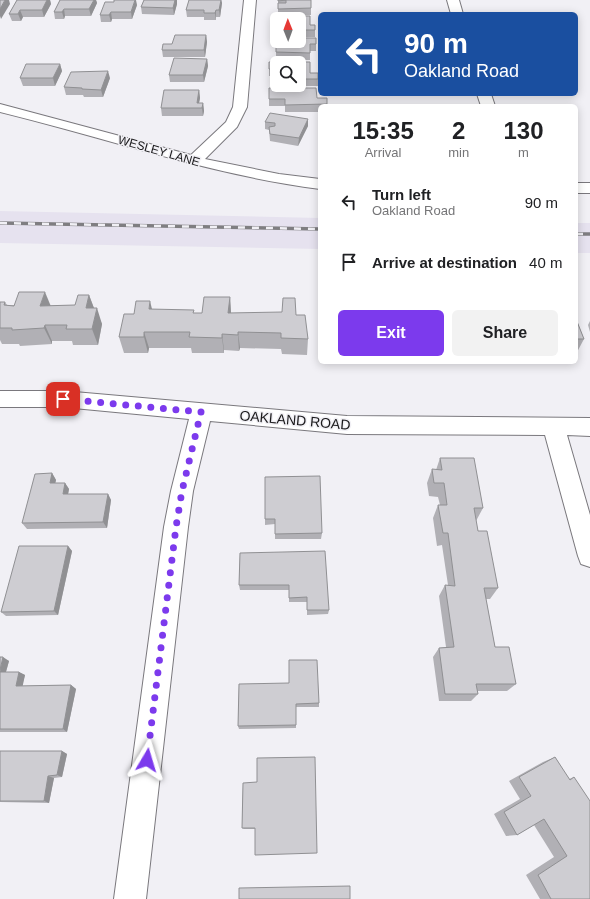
<!DOCTYPE html>
<style>
:root{--surface:#fff;--page:#f2f2f2;--text:#202124;--muted:#757577;--accent:#7c3aed}
body{margin:0;font-family:Arial,sans-serif;background:var(--page);color:var(--text);height:100vh;display:flex;flex-direction:column;font-size:15px;white-space:nowrap}
*{box-sizing:border-box;margin:0}
p{font-size:13px;color:var(--muted)}
.icon{flex:none;width:22px;height:22px;fill:none;stroke:currentColor;stroke-width:2;stroke-linecap:round;stroke-linejoin:round}
.map{position:relative;flex:1;overflow:hidden}
.panel{position:absolute;left:318px;top:104px;width:260px;height:260px;display:flex;flex-direction:column;background:var(--surface);border-radius:6px;box-shadow:0 2px 10px #0003}
.panel>*{flex:none}
.hud{position:absolute;left:318px;top:12px;width:260px;height:84px;border-radius:6px;box-shadow:0 2px 10px #0003;background:#1a4fa0;color:#fff;overflow:hidden}
.needle{width:26px;rotate:359deg}
.controls{position:absolute;left:270px;top:12px;display:grid;gap:8px}
.controls a{display:grid;place-items:center;width:36px;height:36px;border-radius:6px;background:var(--surface);box-shadow:0 2px 10px #0003;font-size:20px}
.pin{position:absolute;display:grid;place-items:center;width:34px;height:34px;color:#fff;margin:-17px;border-radius:8px;box-shadow:0 2px 6px #0006}
.me{position:absolute;width:44px;margin:-22px;rotate:7deg;stroke-linejoin:round;filter:drop-shadow(0 0 3px #0008)}
.turn{display:flex;align-items:center;gap:14px;height:84px;padding:0 20px;font-size:18px}
.turn .icon{width:52px;height:52px;stroke-width:2.5}
.turn b{display:block;font-size:28px;line-height:34px}
.eta{display:flex;justify-content:space-evenly;align-items:center;height:68px;text-align:center}
.eta b{font-size:24px;font-weight:700;line-height:28px}
.button{display:flex;gap:8px;margin-top:auto;padding:8px 20px}
.button a{flex:1;height:46px;border-radius:6px;background:var(--accent);color:#fff;font-size:16px;font-weight:700;line-height:46px;text-align:center}
.button a+a{background:var(--page);color:var(--text)}
ul{padding:0;list-style:none}
li{display:flex;align-items:center;gap:12px;height:60px;padding:0 20px}
li div{flex:1}
li b{display:block;font-size:15px}
li em{font-style:normal}
.map>svg:first-child{display:block}
.built{fill:#e6e2ef}
.lines{fill:none;stroke-linecap:round;stroke-linejoin:round}
.minor-casing{stroke:#7a787d;stroke-width:2}
.minor{fill:#fff;fill-rule:evenodd}
.rail-casing{stroke:#7f7e81;stroke-width:3.5}
.rail{stroke:#f1f0f5;stroke-width:2.5;stroke-dasharray:7;stroke-linecap:butt}
.wall{fill:#b1b0b5;fill-rule:evenodd}
.shaded-wall{fill:#909093}
.building{fill:#cecdd2;stroke:#909093}
.route{stroke:#7c3aed;stroke-width:7;stroke-dasharray:0 12.6}
.labels{text-anchor:middle;stroke-width:3;stroke-linejoin:round;paint-order:stroke}
.far-street-label{font-size:12px;fill:#1b1a1c;stroke:#f1f0f5}
.street-label{font-size:14px;fill:#1b1a1c;stroke:#f1f0f5}
</style>
<div class="map">
<svg width="590" height="899" viewBox="0 0 590 899">
<rect width="100%" height="100%" fill="#f1f0f5"/>
<g class="built">
<path d="M0,211L320,218V249L0,243Z"/>
<rect x="576" y="223" width="14" height="30"/>
</g>
<g class="lines">
<defs>
<g id="minor">
<path d="M244,0H256L247,107L237,127L205,159L279,174L320,179V189C210,175 107,138 0,112V104L191,155L226,122L233,107Z"/>
<path d="M447,0H459L463,14H451Z"/>
<path d="M477,94H491L495,106H481Z"/>
<rect x="576" y="183" width="14" height="10"/>
<path d="M0,391H63L347,416L590,418V436L567,435L590,515V567L581,564L578,556L545,435L347,434L210,421L193,491L188,527L146,899H114L164,527L171,491L189,419L63,407H0Z"/>
</g>
</defs>
<use href="#minor" class="minor-casing"/>
<use href="#minor" class="minor"/>
<defs>
<g id="rail">
<path d="M0,223L320,229"/>
<path d="M576,234H590"/>
</g>
</defs>
<use href="#rail" class="rail-casing"/>
<use href="#rail" class="rail"/>
</g>
<g class="wall">
<path d="M17,0H50L51,4L44,17H23L21,21H12L9,14Z"/>
<path d="M60,0H96L97,3L91,16H65L64,19H55L54,12Z"/>
<path d="M144,0H177V4L174,15L142,14L141,7Z"/>
<path d="M189,0H221L222,3L220,17H216V20H204V17H187L186,10Z"/>
<path d="M278,0H311V15L278,16Z"/>
<path d="M114,2L137,5L132,19H112L111,22H101L100,15Z"/>
<path d="M272,16H310V25H315V37H299V19H277V37H271Z"/>
<path d="M206,35L207,42L205,57H163L162,50L172,44Z"/>
<path d="M276,38L316,44V51H310V60H276Z"/>
<path d="M207,59L208,66L204,82H170L169,75Z"/>
<path d="M269,62H310V73H318V86H274V76H269ZM277,63H299V85H277Z"/>
<path d="M60,64L62,71L55,86H23L20,78Z"/>
<path d="M110,78L103,97H84L83,95H66L64,87Z"/>
<path d="M199,90L200,98L199,103H203L204,111L203,116H162L161,108Z"/>
<path d="M327,98V106H320V112H285V106H269V99Z"/>
<path d="M265,122L308,126L298,146L270,141L269,130L265,129Z"/>
<path d="M89,295L94,308L102,324L98,345H73L72,341H52V344L20,346L19,344H2L0,340V302H5L7,305L51,306L75,305Z"/>
<path d="M230,297L231,313L296,315L308,339L307,355L282,354L281,349L240,348L239,351L224,350V353H192L191,348H149L148,353H124L119,337L134,314L152,309L194,313H202Z"/>
<path d="M576,319L584,339L576,354Z"/>
<path d="M590,321V332L588,325Z"/>
<path d="M440,458L483,508L476,521L478,531L498,588L490,599H486L495,647L516,684L507,691H478V694L471,701H439L433,657L439,648L446,647L439,596L445,585H448L442,545L437,546L433,518L438,505H440L438,497L429,496L427,483L432,469L436,470Z"/>
<path d="M52,473L56,480L55,483H65L69,489L68,494H108L111,500L107,528L27,529L22,523Z"/>
<path d="M265,477L322,533L321,539H275V524L265,525Z"/>
<path d="M68,546L72,551L58,615L6,616L1,612Z"/>
<path d="M240,553L329,610L328,614L307,615V602H289V590H240L239,585Z"/>
<path d="M0,657L9,661L6,672H19L25,675L22,686L71,685L76,689L67,732H0Z"/>
<path d="M239,684L319,703V707H296V728L239,729L238,726Z"/>
<path d="M0,751H62L67,754L62,777L54,778L49,803L0,802Z"/>
<path d="M555,757L569,779L574,777L590,899H540L526,875L554,857L534,825L517,835L506,836L494,814L520,799L509,781L543,762Z"/>
<path d="M243,783L255,829H244L242,828Z"/>
</g>
<g class="shaded-wall">
<path d="M5,0H9L10,4L1,19L0,16V9Z"/>
<path d="M47,0H50L51,4L44,17L42,10Z"/>
<path d="M94,0H96L97,3L91,16L89,9Z"/>
<path d="M135,0H136L137,5L132,19L131,12Z"/>
<path d="M175,0H177V4L174,15L173,8Z"/>
<path d="M221,0L222,3L220,17L219,10Z"/>
<path d="M64,9L65,16L64,19L62,12Z"/>
<path d="M20,10L23,17L21,21L18,14Z"/>
<path d="M216,10V20L215,13Z"/>
<path d="M111,12L112,19L111,22L109,15Z"/>
<path d="M206,35L207,42L205,57L204,50Z"/>
<path d="M207,59L208,66L204,82L203,75Z"/>
<path d="M60,64L62,71L55,86L53,78Z"/>
<path d="M108,71L110,78L103,97L101,90Z"/>
<path d="M199,90L200,98L198,108L197,103Z"/>
<path d="M203,103L204,111L203,116L202,108Z"/>
<path d="M308,119V126L298,146L299,138Z"/>
<path d="M45,292L52,309L40,306Z"/>
<path d="M89,295L95,311L86,308Z"/>
<path d="M230,297L231,313H228Z"/>
<path d="M150,301L154,317L149,309Z"/>
<path d="M97,308L102,324L98,345L92,329Z"/>
<path d="M45,325L52,341V344L44,328Z"/>
<path d="M144,332L149,348L148,353L144,337Z"/>
<path d="M238,332L240,348L239,351L238,335Z"/>
<path d="M222,334L224,350V353L222,338Z"/>
<path d="M52,473L56,480L54,489L50,483Z"/>
<path d="M65,483L69,489L67,500L63,494Z"/>
<path d="M108,494L111,500L107,528L103,522Z"/>
<path d="M68,546L72,551L58,615L54,611Z"/>
<path d="M3,657L9,661L5,675L0,672Z"/>
<path d="M19,672L25,675L22,689L16,686Z"/>
<path d="M71,685L76,689L67,732L63,729Z"/>
<path d="M62,751L67,754L62,777L57,775Z"/>
<path d="M48,776L54,778L49,803L44,801Z"/>
</g>
<g class="building">
<path d="M0,0H5L0,9Z"/>
<path d="M17,0H47L42,10H20L18,14H9Z"/>
<path d="M60,0H94L89,9H64L62,12H54Z"/>
<path d="M114,0H135L131,12H111L109,15H100L105,2H114Z"/>
<path d="M144,0H175L173,8L141,7Z"/>
<path d="M189,0H221L219,10H216L215,13H204V10H186Z"/>
<path d="M278,0H311V8L278,9V3H286V0L278,1Z"/>
<path d="M272,16H310V25H315V30H299V19H277V30H271Z"/>
<path d="M175,35H206L204,50H162L163,44H172Z"/>
<path d="M276,38H277V41H299V38H316V44H310V53L276,52Z"/>
<path d="M174,58L207,59L203,75H169Z"/>
<path d="M269,62H310V73H318V79H299V63H277V79H274V69H269Z"/>
<path d="M26,64H60L53,78H20Z"/>
<path d="M108,71L101,90L82,89V88L64,87L71,72Z"/>
<path d="M269,88H316L317,98H327V104L285,105V99H269Z"/>
<path d="M164,90H199L197,103H203L202,108H161Z"/>
<path d="M270,113L308,119L299,138L270,134L269,127L275,126V123L265,122Z"/>
<path d="M19,292H45L40,306L75,305L78,295H89L86,308H97L92,329H66L67,325H45L44,328L12,330V328H0V302H5L4,305L14,306Z"/>
<path d="M204,297H230L228,313L282,312L283,298H295L296,315H305L308,339L281,338V333L238,332V335L222,334V338L189,337L190,332H144V337H119L124,314H134L136,301H150L149,309L194,310L193,313H202Z"/>
<path d="M576,319L584,339H576Z"/>
<path d="M440,458H474L483,508H474L478,531H487L498,588H484L495,647H509L516,684H476L478,694H445L439,648L454,647L445,585L455,586L448,533H443L438,505H447L444,483H434L432,469L442,470Z"/>
<path d="M52,473L50,483H65L63,494H108L103,522L22,523L35,474Z"/>
<path d="M320,476L322,533L275,534V519H265V477Z"/>
<path d="M19,546H68L54,611L1,612Z"/>
<path d="M325,551L329,610H307V597L289,598V585H239L240,553Z"/>
<path d="M0,657H3L0,670Z"/>
<path d="M289,660H317L319,703L296,704V725L238,726L239,684L289,683Z"/>
<path d="M0,672H19L16,686L71,685L63,729H0Z"/>
<path d="M0,751H62L57,775L48,776L44,801H0Z"/>
<path d="M315,757L317,853L255,855V828H242L243,783L257,782V758Z"/>
<path d="M555,757L570,780L574,777L590,801V899H551L538,875L567,856L544,819L517,835L504,812L531,796L519,777Z"/>
<path d="M350,886V899H239V888Z"/>
</g>
<g class="lines">
<path class="route" d="M63,399L201,412L182,491L176,527L147,760"/>
</g>
<g class="labels">
<g class="far-street-label">
<text transform="translate(159 151) rotate(16)" y="4">WESLEY LANE</text>
</g>
<g class="street-label">
<text transform="translate(295 420) rotate(5)" y="5">OAKLAND ROAD</text>
</g>
</g>
</svg>
<div class="controls">
<a><svg class="needle" viewBox="-14 -14 28 28"><path d="M0-13l5 13h-10z" fill="#e53935"/><path d="M0 13l5-13h-10z" fill="#757577"/></svg></a>
<a><svg class="icon" aria-label="search" viewBox="0 0 24 24"><circle cx="10" cy="10" r="6"/><path d="M15 15l6 6"/></svg></a>
</div>
<div class="pin" style="left:63px;top:399px;background:#d93025"><svg class="icon" aria-label="arrive" viewBox="0 0 24 24"><path d="M6 21V4h12l-3 4 3 4H6"/></svg></div>
<svg class="me" style="left:147px;top:760px" viewBox="-20 -20 40 40"><path d="M0-17L14 15 0 8-14 15z" fill="#7c3aed" stroke="#fff" stroke-width="4"/></svg>
<div class="hud">
<div class="turn"><svg class="icon" aria-label="left" viewBox="0 0 24 24"><path d="M17 20v-9H6M10 6l-5 5 5 5"/></svg><div><b>90 m</b>Oakland Road</div></div>
</div>
<section class="panel">
<div class="eta">
<div><b>15:35</b><p>Arrival</p></div>
<div><b>2</b><p>min</p></div>
<div><b>130</b><p>m</p></div>
</div>
<ul>
<li><svg class="icon" aria-label="left" viewBox="0 0 24 24"><path d="M17 20v-9H6M10 6l-5 5 5 5"/></svg><div><b>Turn left</b><p>Oakland Road</p></div><em>90 m</em></li>
<li><svg class="icon" aria-label="arrive" viewBox="0 0 24 24"><path d="M6 21V4h12l-3 4 3 4H6"/></svg><div><b>Arrive at destination</b></div><em>40 m</em></li>
</ul>
<div class="button"><a>Exit</a><a>Share</a></div>
</section>
</div>
